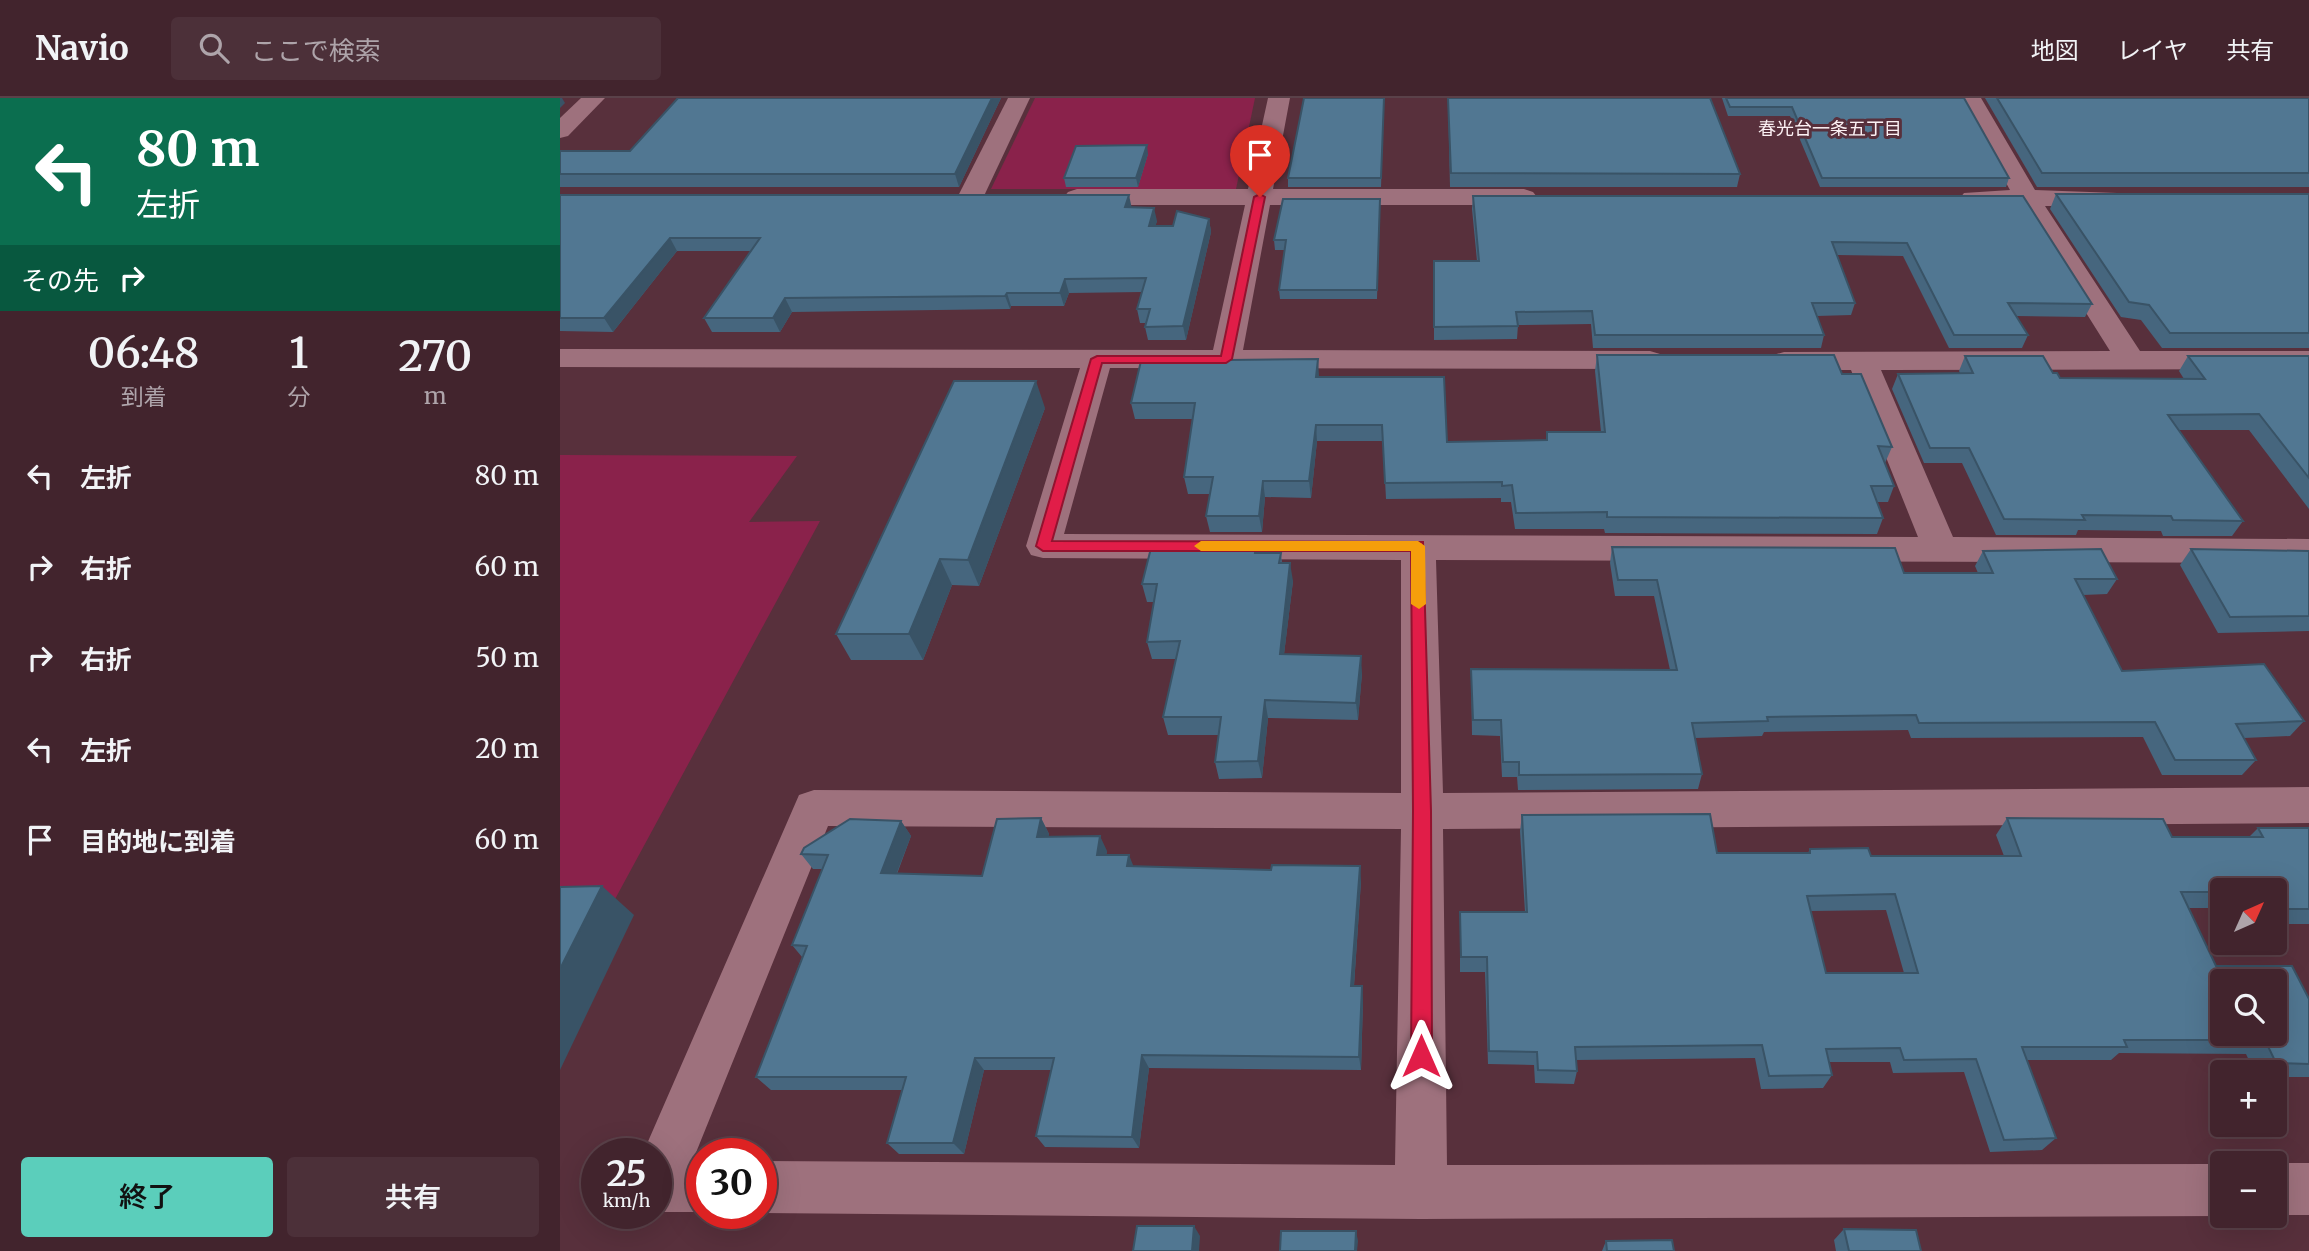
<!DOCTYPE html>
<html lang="ja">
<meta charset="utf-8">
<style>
:root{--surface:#42242d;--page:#4c3039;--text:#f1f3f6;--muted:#aea4aa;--line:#5a4149;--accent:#5bcebb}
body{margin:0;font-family:Merriweather,"Noto Sans JP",serif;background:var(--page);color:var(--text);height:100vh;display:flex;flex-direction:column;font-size:26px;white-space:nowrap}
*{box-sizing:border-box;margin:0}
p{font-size:23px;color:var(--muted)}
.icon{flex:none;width:38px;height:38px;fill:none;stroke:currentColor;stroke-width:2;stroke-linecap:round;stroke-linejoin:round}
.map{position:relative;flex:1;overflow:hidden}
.drawer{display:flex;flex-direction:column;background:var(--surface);width:560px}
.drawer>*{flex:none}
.guide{background:#0b6e4f;color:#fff;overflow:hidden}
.needle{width:46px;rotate:45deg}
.controls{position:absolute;left:1650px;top:780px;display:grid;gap:14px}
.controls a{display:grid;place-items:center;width:77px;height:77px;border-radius:7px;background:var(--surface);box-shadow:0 7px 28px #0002,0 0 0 2px var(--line);font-size:35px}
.speed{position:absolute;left:21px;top:1040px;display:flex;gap:14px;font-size:35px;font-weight:700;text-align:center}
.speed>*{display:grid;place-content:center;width:91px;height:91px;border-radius:50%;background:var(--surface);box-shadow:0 7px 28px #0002,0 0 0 2px var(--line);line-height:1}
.speed small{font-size:18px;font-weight:400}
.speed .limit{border:10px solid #d22;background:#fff;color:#111}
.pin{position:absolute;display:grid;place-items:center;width:60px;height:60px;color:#fff;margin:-72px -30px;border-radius:50% 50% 50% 0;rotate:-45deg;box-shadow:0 0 7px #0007}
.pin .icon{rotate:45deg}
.me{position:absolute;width:77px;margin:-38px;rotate:0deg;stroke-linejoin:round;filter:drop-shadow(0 0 5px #0008)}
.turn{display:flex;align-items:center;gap:24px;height:147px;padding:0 21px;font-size:32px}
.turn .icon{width:91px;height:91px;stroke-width:2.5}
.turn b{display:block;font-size:49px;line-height:60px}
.then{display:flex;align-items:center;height:66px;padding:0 21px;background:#0003;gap:14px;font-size:26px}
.eta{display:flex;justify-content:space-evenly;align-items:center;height:119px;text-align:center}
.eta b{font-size:42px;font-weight:600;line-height:49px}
.button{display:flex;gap:14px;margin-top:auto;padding:14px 21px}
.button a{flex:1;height:80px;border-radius:7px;background:var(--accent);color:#111;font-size:28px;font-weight:600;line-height:80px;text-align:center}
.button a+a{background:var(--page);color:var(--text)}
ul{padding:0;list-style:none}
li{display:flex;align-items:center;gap:21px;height:91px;padding:0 21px}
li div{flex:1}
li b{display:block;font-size:26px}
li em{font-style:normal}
header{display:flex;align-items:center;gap:42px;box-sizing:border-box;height:98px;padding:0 35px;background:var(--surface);border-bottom:2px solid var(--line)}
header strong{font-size:33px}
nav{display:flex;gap:38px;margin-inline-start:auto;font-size:24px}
.search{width:490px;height:63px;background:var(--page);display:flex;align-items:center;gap:18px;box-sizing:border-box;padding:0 24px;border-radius:7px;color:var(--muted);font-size:26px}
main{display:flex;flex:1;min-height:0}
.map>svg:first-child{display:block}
.green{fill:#8a224b}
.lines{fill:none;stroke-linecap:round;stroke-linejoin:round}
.minor{fill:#9e717d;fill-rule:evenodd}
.wall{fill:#46667e;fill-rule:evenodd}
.shaded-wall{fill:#395366}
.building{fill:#517792;stroke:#395366;stroke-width:2;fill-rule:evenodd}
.route{fill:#e11d48;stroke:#92132f;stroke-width:2}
.slow{fill:#f59e0b}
.labels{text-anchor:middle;stroke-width:6;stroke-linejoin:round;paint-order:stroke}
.far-neighbourhood-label{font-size:18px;fill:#fcf1f4;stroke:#58303c}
</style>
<header>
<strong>Navio</strong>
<div class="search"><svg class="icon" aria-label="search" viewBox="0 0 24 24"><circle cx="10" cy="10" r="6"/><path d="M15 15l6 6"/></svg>ここで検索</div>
<nav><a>地図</a><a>レイヤ</a><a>共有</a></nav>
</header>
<main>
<section class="drawer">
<div class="guide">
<div class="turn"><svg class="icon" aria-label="left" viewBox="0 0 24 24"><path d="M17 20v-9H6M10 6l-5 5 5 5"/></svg><div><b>80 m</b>左折</div></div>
<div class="then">その先<svg class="icon" aria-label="right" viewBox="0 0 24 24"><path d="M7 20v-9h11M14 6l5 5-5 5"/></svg></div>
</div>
<div class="eta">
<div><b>06:48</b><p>到着</p></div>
<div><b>1</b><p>分</p></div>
<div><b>270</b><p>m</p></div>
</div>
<ul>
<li><svg class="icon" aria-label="left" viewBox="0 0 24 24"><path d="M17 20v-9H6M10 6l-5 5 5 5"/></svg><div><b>左折</b></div><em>80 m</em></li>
<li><svg class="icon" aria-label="right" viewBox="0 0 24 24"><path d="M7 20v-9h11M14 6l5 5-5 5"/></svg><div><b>右折</b></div><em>60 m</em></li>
<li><svg class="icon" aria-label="right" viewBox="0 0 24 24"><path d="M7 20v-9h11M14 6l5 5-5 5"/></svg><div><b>右折</b></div><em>50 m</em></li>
<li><svg class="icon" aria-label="left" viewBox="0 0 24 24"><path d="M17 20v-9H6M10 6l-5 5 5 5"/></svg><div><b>左折</b></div><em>20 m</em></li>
<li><svg class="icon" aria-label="arrive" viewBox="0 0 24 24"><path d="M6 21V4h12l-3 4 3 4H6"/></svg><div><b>目的地に到着</b></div><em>60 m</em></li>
</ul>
<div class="button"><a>終了</a><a>共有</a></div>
</section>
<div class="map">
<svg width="1749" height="1153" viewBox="0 0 1749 1153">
<rect width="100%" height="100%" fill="#58303c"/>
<g class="green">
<path d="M475,0H695L676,91H431Z"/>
<path d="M0,357L237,358L189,424L260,423L54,803H0Z"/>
</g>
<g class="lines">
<g class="minor">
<path d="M21,0H45L8,38L0,40V20Z"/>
<path d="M448,0H470L423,100L419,105L410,108L401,105L397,100Z"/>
<path d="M708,0H730L713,91H964L973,94L977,99L973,104L964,107H710L683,252L1090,253L1100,256L1105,262L1100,268L1090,271L550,270L504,436L1358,439L1291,272H1224L1213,269L1209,263L1213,257L1224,254L1550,253L1459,108L1404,105L1400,100L1404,95L1450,92L1399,0H1421L1475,92L1557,95L1561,100L1557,105L1548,108H1485L1580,253H1749V271L1321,272L1393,439L1749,441V465L876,462L883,695L1749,689V725L883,731L887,1067L1662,1066L1663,1118L861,1121L201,1115V1063L835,1067L841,731L268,728L133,1062H142V1114H96V1055H83L239,697L254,692L841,695V462L483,460L471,457L466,448L520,270L0,269V251L653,252L685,107H517L508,104L504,99L508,94L517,91H688Z"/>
<path d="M1715,1065H1749V1117H1715V1066H1712Z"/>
</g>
</g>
<g class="wall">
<path d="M118,0H441L399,89H0V53H70Z"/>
<path d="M744,0H824L821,89H728V80Z"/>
<path d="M888,0L1180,76L1177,89H890Z"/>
<path d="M1162,0H1404L1449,80L1446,89H1260L1230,18H1168Z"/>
<path d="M1425,0H1749V89H1477Z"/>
<path d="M588,56L578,89H506L504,80Z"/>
<path d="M1496,96H1749V250H1602L1581,222L1561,219L1490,111Z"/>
<path d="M0,97L571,109L597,123L595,128H613L649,121L651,134L626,242H588L585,229L586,225H580L577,211L582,194L509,195L504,208H451L450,211L232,214L220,234H152L144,220L191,153H117L53,234L0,233Z"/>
<path d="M913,98H1463L1532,206L1525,219L1456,218L1468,237L1462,250H1389L1343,158L1277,157L1295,205L1291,217L1257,218L1264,237L1261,250H1033L1031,226L958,227L957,241L874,242V163H917L912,111Z"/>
<path d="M820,101L817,201H720L719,192L725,152H715L714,142Z"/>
<path d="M1037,257L1282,276L1332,349L1325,365L1334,388L1328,404H1317L1323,420L1317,436L1045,435L1044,431H955L951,404H941V400L826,401L823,343H757L751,400L705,399L702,434H650L646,418L650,396H628L624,379L633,321H575L571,305L759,279L887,344L986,342L987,334H1041L1035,273Z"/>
<path d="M1405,258L1493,275L1500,280L1624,281L1619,273L1628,258H1749V411L1689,332H1619L1683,423L1672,438H1603L1601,433L1518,432L1516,437H1436L1402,365H1364L1332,291L1338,276L1400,275L1399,273Z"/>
<path d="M485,310L419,488L392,487L363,562H291L276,536Z"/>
<path d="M696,446L698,455H721L722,465L733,483L724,556L802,575L798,622L708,620L702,680L659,681L655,664L659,637H608L603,619L616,561H592L587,544L594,504H587L582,486L640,450Z"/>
<path d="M1052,449L1344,475H1418L1415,468L1423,453L1557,481L1547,496L1523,497L1562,573L1744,623L1730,638L1684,640L1696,662L1682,677H1602L1583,639L1351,640L1348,632L1204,634L1202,638L1135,640L1142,676L1138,691L958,692L957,679H942L940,638L912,637L911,571L1110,572L1094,498H1055L1050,465Z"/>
<path d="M1631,451L1749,453V533L1658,535L1620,467Z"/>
<path d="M962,717L1157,755H1248L1250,751L1311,758H1444L1436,737L1447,720L1612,739H1689L1698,730H1749V826H1715V793H1662V810H1628L1656,868L1749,901V979H1715V975H1695L1686,956L1559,955L1551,962H1467L1496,1040L1482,1052L1430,1054L1404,974L1333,975L1330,964H1269L1272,977L1263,990L1201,991L1195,960L1016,962L1017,973L1014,986L975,985L974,967L928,966L925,874H900V814H965L960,733ZM1326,812L1344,875H1266L1250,813Z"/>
<path d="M481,720L489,736L488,739L547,753L546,757L573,768L801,783L794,888L803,902L801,972L589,970L579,1050L485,1049L476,1038L491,972H424L404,1056H339L327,1045L342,992H211L196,979L242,859L232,847L262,771H253L241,756L341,723L351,738L337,776L422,778Z"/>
<path d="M1284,1131L1361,1153H1276L1274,1142Z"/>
<path d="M1046,1143L1114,1153H1042Z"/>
</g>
<g class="shaded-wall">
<path d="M0,0H2L5,5L0,10Z"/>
<path d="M432,0H441L399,89L395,76Z"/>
<path d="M587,47L588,56L578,89L576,80Z"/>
<path d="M569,97L572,111L565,109Z"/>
<path d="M594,110L597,123L592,141L589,128Z"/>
<path d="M649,121L651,134L626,242L623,228Z"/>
<path d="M110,140L117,153L53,234L44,220Z"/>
<path d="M505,181L509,195L504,208L500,195Z"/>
<path d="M447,195L451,208L450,211L445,198Z"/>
<path d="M225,200L232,214L220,234L213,220Z"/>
<path d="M758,261L759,278L757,295L756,279Z"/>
<path d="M476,283L485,310L419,488L408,462Z"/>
<path d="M756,327L757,343L751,400L749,383Z"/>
<path d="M703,383L705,399L702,434L699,418Z"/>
<path d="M380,461L392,487L363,562L349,536Z"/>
<path d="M730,465L733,483L722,573L720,556Z"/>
<path d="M801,558L802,575L798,622L796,605Z"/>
<path d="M705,602L708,620L702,680L698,663Z"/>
<path d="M481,720L489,736L485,754L477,739Z"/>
<path d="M341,723L351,738L331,790L321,775Z"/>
<path d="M540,738L547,753L543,772L537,757Z"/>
<path d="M569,757L575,772L567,768Z"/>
<path d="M800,768L801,783L793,902L791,888Z"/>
<path d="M42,788L74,817L0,972V871Z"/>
<path d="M802,888L803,902L801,972L799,959Z"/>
<path d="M582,957L589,970L579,1050L572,1039Z"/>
<path d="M415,960L424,972L404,1056L393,1045Z"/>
<path d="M634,1128L640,1138L639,1153H632Z"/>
<path d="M796,1133L798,1143L797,1153H795Z"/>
</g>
<g class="building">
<path d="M118,0H432L395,76H0V53H70Z"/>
<path d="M744,0H824L821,80H728Z"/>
<path d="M888,0H1150L1180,76L891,75Z"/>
<path d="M1166,0H1404L1449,80H1262L1232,9H1170Z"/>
<path d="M1437,0H1749V75H1482Z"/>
<path d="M587,47L576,80H504L516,48Z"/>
<path d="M1496,96H1749V235H1610L1589,207L1569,204Z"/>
<path d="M0,97H569L565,109L594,110L589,128H613L617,113L649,121L623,228L585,229L590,211H577L586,180L505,181L500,195H447L445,198L225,200L213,220H144L200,140H110L44,220H0Z"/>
<path d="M913,98H1463L1532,206L1448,205L1468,237H1394L1347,145L1272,144L1295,205H1252L1264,237H1035L1032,213L956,214L958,228L874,229V163H919Z"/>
<path d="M723,101H820L817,192H719L726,142H714Z"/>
<path d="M1037,257H1274L1282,276H1301L1332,349L1318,348L1334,388H1311L1323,420L1047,419V414L956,415L952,387L942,388V384L825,385L822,327H756L749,383H703L699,418H646L653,379H624L635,305H571L581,263L758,261L756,279H884L887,344L987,342V334H1045Z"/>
<path d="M1405,258H1483L1493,275H1497L1500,280L1645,281L1628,258H1749V380L1699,316L1608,317L1683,423L1613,422L1611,418L1522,417L1525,422L1444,421L1409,350H1370L1338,276L1413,275Z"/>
<path d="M394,283H476L408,462L380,461L349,536H276Z"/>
<path d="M641,445L696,446L695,455H721L719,465H730L720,556L801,558L796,605L705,602L698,663L655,664L661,619H603L620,543L587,544L597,486H582L591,450H640Z"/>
<path d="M1052,449L1335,450L1344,475H1433L1423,453L1541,451L1557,481H1515L1562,573L1704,566L1744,623L1676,626L1696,662H1615L1595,624L1359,625L1356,617L1207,619L1208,623L1132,625L1142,676L959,677V664H943L941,622H913L911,571L1117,572L1097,482H1058Z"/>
<path d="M1631,451L1749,453V518L1670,519Z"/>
<path d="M1150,716L1157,755H1250V751L1308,750L1311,758H1461L1447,720L1603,721L1612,739H1703L1698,730H1749V811H1715V793H1662V794H1621L1656,868H1732L1749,901V966L1716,965L1705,942H1564L1567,949H1462L1496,1040L1444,1042L1416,961L1344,962L1340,950L1266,951L1272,977L1209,978L1202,947L1015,949L1017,973L978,972L977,954L929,953L927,859H901L900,814H967L962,717ZM1335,796L1358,875H1266L1247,798ZM1662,884H1715V936H1662Z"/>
<path d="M481,720L477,739L540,738L537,757H569L567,768L711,772L712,767L800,768L791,888H802L799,959L582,957L572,1039L476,1038L494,960H415L393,1045H327L346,979H196L247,848L232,847L268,757L241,756L244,750L290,721L341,723L321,775L422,778L437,721Z"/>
<path d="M42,788L0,871V789Z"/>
<path d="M577,1128H634L632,1153H573Z"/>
<path d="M1284,1131L1356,1132L1361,1153H1289Z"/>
<path d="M721,1133H796L795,1153H720Z"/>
<path d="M1112,1142L1114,1153H1047L1046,1143Z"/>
</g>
<path class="route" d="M700,96L705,99L672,261L666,265H542L492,443L863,444L871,713L872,958L869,965L861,968L854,965L851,958L853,713L851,453H483L476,448L531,261L537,258H661L694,99Z"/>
<path class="slow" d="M641,443H858L865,448L866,506L859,511L851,506V453H641L634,448Z"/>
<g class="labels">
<g class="far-neighbourhood-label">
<text x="1270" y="37">春光台一条五丁目</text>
</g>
</g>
</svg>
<div class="controls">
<a><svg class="needle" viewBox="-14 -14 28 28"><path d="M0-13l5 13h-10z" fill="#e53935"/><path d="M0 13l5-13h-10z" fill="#aea4aa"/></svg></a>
<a><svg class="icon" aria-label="search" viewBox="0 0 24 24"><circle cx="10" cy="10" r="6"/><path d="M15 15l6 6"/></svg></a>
<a>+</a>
<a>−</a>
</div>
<div class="speed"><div>25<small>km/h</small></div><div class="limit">30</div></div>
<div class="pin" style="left:700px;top:99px;background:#d93025"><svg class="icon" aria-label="arrive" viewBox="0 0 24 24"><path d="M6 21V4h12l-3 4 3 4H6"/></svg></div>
<svg class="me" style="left:861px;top:958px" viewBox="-20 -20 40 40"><path d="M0-17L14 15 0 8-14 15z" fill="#e11d48" stroke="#fff" stroke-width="4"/></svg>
</div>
</main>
